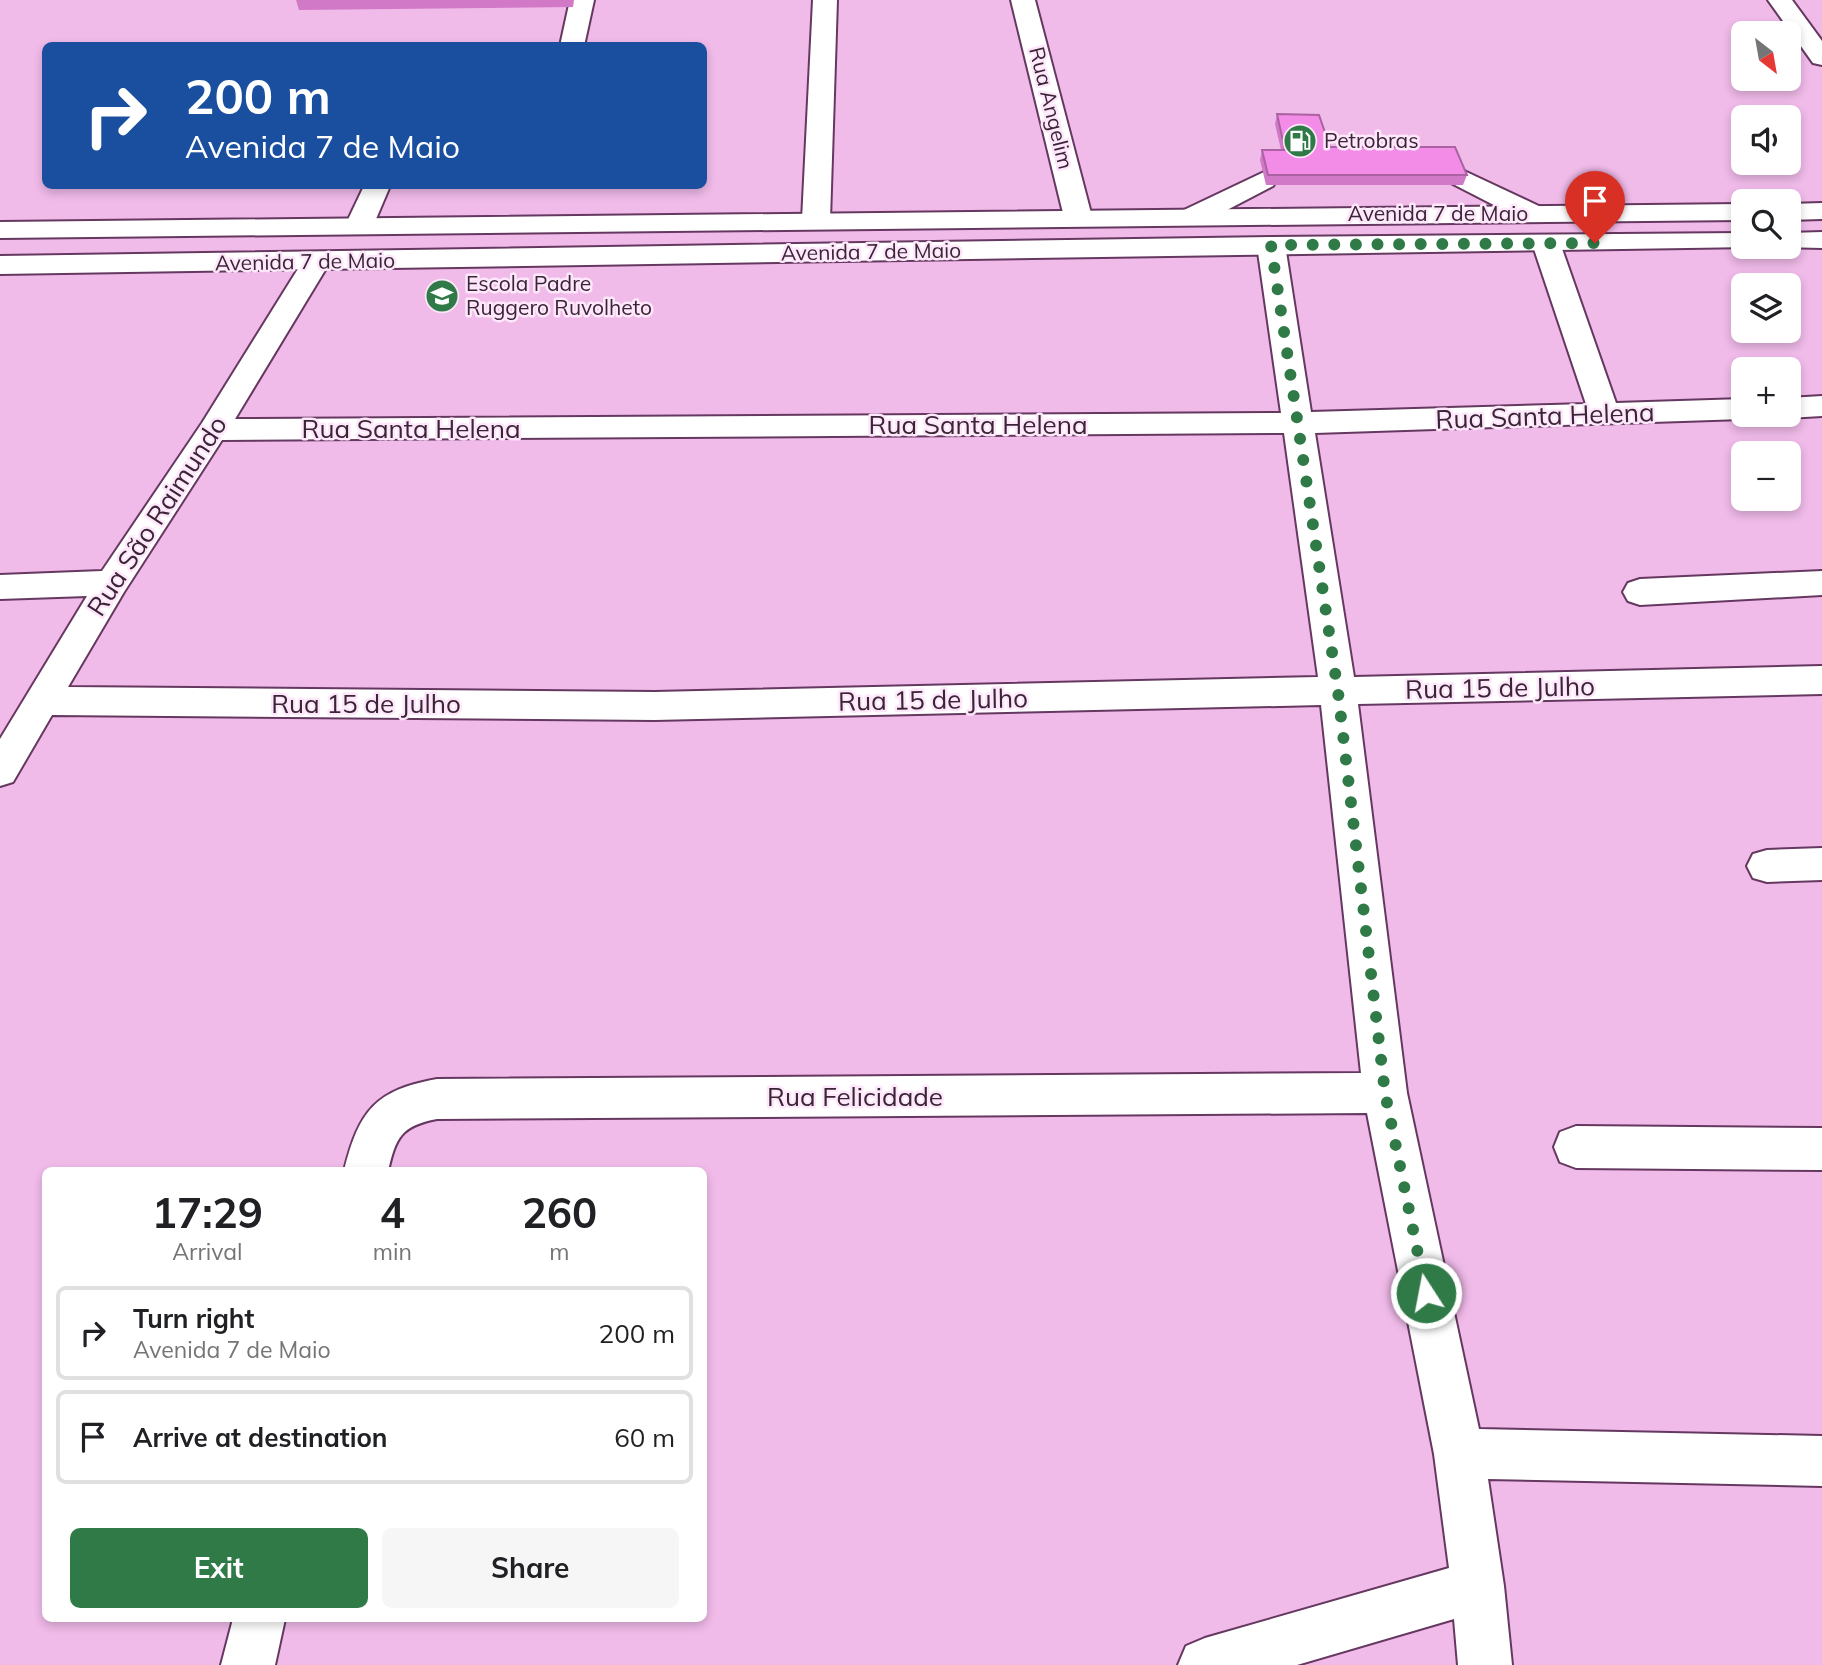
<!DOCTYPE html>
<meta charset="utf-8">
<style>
:root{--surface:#fff;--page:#f6f6f6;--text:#202124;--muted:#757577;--line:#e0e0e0;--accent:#307a48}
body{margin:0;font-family:Mulish,sans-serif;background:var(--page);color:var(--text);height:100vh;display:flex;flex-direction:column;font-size:26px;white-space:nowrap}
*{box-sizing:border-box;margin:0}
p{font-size:23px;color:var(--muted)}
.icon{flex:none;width:38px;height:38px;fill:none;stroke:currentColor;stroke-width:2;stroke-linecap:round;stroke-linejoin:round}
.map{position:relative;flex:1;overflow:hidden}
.panel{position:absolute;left:42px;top:1167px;width:665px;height:455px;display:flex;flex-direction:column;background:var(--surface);border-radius:10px;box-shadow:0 4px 10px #0003}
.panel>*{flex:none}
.top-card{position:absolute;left:42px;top:42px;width:665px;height:147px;border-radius:10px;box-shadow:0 4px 10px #0003;background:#1a4fa0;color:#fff;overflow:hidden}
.needle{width:46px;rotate:149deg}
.controls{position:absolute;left:1731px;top:21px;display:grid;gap:14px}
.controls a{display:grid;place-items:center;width:70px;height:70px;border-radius:10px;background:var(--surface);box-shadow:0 4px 10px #0003;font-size:35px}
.pin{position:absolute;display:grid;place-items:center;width:60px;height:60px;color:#fff;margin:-72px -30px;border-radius:50% 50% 50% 0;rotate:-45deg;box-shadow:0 0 7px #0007}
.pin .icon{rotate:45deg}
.me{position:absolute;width:77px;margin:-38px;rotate:349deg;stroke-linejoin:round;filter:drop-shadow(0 0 5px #0008)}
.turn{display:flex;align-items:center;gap:24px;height:147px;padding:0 28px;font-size:32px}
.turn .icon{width:91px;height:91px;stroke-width:2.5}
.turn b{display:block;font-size:49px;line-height:60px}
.eta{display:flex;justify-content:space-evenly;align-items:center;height:119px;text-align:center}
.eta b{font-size:42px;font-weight:700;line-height:49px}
.primary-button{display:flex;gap:14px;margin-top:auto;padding:14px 28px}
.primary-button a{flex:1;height:80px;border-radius:10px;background:var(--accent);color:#fff;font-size:28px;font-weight:700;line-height:80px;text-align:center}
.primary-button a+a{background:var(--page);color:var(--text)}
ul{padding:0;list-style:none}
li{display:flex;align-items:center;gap:21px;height:94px;margin:0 14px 10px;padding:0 14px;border:4px solid var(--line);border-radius:10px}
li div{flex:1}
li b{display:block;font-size:26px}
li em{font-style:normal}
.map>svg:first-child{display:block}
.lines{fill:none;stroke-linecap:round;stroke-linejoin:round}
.minor-casing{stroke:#653860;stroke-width:4}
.major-casing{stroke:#653860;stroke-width:4}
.minor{fill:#fff;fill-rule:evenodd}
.major{fill:#fff;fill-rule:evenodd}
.wall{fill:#d178c7}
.building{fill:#f38ce7;stroke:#aa62a2;stroke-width:2}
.route{stroke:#307a48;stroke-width:12;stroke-dasharray:0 21.6}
.labels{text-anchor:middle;stroke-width:5;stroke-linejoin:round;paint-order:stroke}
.far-street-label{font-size:21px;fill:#3a2537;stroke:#fee7fa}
.far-poi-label{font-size:21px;fill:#3a2537;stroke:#fee7fa;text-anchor:start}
.street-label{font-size:26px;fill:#3a2537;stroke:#fee7fa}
</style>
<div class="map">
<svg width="1822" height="1665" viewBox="0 0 1822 1665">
<rect width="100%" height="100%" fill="#f0bae9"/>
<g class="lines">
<defs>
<g id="minor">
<path d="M570,0H594L584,46H560Z"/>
<path d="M813,0H837L830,220L826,226H806L802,220Z"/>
<path d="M1011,0H1035L1092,217L1088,223H1068L1064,217Z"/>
<path d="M1768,0H1792L1822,41V65L1813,63Z"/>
<path d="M1460,169L1543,208L1547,214L1543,220H1523L1451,183L1447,177L1451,171Z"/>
<path d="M1264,172L1273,174L1277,180L1273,186L1204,222H1184L1180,216L1184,210Z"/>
<path d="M364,186H390L373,226L369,232H349L345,226Z"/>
<path d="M1546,235L1556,237L1560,243L1616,403L1743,399V415H1755L1743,419L1315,433L1354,677L1822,666V694L1358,704L1407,1093L1479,1429L1822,1436V1486L1488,1479L1504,1586L1512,1665H1458L1454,1619L1297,1665H1178L1186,1646L1205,1638L1449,1568L1434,1454L1367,1113L437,1119C401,1126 396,1137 388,1171H344C359,1111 375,1090 437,1079L1361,1073L1321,705L655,720L52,715L13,782L0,786V739L87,596L0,599V575L102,571L202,423L306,256L316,254L326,256L330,262L235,419L1281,413L1257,245L1261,239H1281L1285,245L1311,412L1586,404L1532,243L1536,237ZM1284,433L1318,677L655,692L68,687L124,592L222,440Z"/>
<path d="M1822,396V416L1788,418L1777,415H1788V398Z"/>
<path d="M1822,571V595L1640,605L1628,601L1623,592L1628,583L1640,579Z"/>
<path d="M1822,848V880L1767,882L1753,878L1747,866L1753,854L1767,850Z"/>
<path d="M1576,1126L1822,1128V1170L1576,1168L1560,1162L1554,1147L1560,1132Z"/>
<path d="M233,1619H285L275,1665H221Z"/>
</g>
<g id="major">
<path d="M1822,203V219L1788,220V204Z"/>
<path d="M1743,204V220L0,238V222Z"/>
<path d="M1822,232V248L1778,247H1788V233Z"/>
<path d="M1743,233V247H1753L0,274V256L1271,237Z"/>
</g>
</defs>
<use href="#minor" class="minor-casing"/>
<use href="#major" class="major-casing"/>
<use href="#minor" class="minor"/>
<use href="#major" class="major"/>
</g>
<g class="wall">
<path d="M296,0H574L573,7L299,10Z"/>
<path d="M1277,114L1330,147L1467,175L1463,185H1266L1260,160L1262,150H1281L1275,124Z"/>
</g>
<path class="building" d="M1277,114L1319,115L1330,147H1455L1467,175H1268L1262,150H1285Z"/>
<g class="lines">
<path class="route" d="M1426,1293L1385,1093L1338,692L1271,245L1595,243"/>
</g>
<defs>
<symbol id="fuel-disc" viewBox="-11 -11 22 22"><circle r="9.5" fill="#307a48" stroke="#fee7fa"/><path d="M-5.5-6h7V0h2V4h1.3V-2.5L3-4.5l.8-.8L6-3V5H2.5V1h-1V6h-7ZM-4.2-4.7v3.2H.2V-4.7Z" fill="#fff"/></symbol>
<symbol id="school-disc" viewBox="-11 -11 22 22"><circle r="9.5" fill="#307a48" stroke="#fee7fa"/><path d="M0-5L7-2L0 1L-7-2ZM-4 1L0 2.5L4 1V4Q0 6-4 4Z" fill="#fff"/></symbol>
</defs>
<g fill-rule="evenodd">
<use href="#fuel-disc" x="1281" y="122" width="38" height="38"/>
<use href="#school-disc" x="423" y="277" width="38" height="38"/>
</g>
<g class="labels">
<g class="far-street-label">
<text transform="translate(1051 108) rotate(76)" y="7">Rua Angelim</text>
<text x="1438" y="221">Avenida 7 de Maio</text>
<text transform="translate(871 252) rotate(-1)" y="7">Avenida 7 de Maio</text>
<text transform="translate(305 262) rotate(-1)" y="7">Avenida 7 de Maio</text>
</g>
<g class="far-poi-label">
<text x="1324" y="148">Petrobras</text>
<text x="466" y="291">Escola Padre<tspan x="466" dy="24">Ruggero Ruvolheto</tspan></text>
</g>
<g class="street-label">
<text transform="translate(1545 416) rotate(-2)" y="9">Rua Santa Helena</text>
<text x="978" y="434">Rua Santa Helena</text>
<text x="411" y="438">Rua Santa Helena</text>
<text transform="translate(157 516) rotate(-57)" y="9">Rua São Raimundo</text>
<text transform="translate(1500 688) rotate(-1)" y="9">Rua 15 de Julho</text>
<text transform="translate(933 700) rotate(-1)" y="9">Rua 15 de Julho</text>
<text x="366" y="713">Rua 15 de Julho</text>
<text x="855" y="1106">Rua Felicidade</text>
</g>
</g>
</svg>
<div class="controls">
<a><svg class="needle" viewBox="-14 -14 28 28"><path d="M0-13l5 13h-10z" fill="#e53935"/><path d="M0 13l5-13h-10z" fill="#757577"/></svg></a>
<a><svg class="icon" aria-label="sound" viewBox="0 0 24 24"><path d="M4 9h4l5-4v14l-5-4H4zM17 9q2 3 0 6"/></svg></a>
<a><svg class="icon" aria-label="search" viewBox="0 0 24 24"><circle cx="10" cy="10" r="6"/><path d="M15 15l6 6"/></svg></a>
<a><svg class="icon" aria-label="layers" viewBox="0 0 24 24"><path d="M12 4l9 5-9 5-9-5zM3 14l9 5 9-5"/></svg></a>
<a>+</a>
<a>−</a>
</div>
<div class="pin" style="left:1595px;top:243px;background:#d93025"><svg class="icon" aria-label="arrive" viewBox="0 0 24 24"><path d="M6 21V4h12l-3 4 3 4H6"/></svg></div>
<svg class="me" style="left:1426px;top:1293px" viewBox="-20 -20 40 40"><circle r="17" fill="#307a48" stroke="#fff" stroke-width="3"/><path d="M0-11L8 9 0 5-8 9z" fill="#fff"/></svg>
<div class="top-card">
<div class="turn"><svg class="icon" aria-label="right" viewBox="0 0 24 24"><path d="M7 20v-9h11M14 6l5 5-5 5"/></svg><div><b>200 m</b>Avenida 7 de Maio</div></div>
</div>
<section class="panel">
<div class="eta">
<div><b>17:29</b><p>Arrival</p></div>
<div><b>4</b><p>min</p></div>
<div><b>260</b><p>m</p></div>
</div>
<ul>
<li><svg class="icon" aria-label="right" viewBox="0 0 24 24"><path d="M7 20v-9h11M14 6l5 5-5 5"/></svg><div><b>Turn right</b><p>Avenida 7 de Maio</p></div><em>200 m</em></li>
<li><svg class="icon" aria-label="arrive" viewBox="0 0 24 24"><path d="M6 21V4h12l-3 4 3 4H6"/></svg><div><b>Arrive at destination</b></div><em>60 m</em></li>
</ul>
<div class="primary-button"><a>Exit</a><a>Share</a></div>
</section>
</div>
